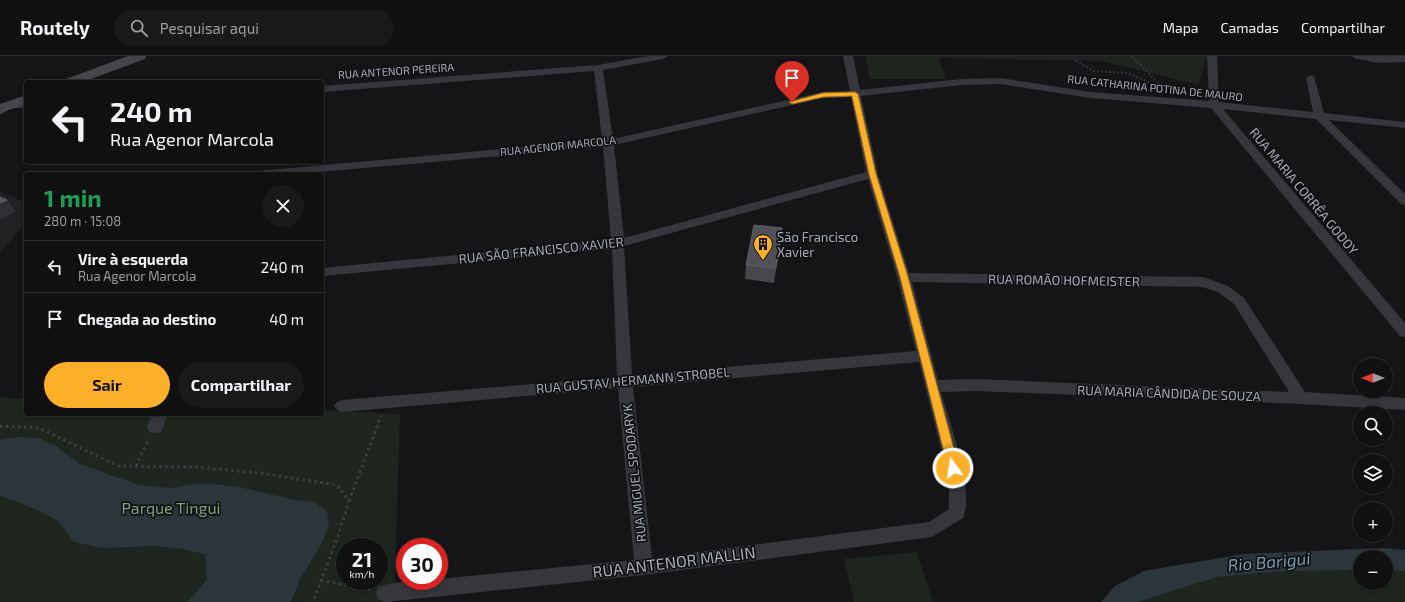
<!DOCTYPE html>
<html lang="pt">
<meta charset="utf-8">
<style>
:root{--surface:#101011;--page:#19191a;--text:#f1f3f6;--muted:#9c9d9f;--line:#303031;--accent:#fcaf28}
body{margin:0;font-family:"Exo 2",sans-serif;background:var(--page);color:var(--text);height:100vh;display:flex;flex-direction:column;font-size:15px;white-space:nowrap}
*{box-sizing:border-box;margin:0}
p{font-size:13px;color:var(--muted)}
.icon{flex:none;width:22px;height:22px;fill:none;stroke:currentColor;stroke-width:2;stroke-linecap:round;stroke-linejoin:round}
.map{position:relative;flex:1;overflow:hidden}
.side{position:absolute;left:24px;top:116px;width:300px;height:244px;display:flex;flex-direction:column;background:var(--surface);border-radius:4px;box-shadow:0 2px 6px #0003,0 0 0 1px var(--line)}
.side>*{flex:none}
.hud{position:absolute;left:24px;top:24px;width:300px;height:84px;border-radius:4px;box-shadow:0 2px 6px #0003,0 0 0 1px var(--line);background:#101011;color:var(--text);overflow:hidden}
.needle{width:26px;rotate:270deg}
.buttons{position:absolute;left:1353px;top:302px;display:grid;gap:8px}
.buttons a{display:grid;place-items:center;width:40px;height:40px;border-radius:50%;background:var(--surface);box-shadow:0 2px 6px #0003,0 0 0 1px var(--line);font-size:20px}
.speed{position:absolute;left:336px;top:482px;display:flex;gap:8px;font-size:20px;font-weight:700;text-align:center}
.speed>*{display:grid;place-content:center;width:52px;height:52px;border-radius:50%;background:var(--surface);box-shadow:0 2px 6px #0003,0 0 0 1px var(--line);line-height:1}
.speed small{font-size:10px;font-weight:400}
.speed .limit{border:6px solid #d22;background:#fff;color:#111}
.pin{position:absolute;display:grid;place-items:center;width:34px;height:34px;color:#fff;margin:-41px -17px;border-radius:50% 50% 50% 0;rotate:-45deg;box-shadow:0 0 4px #0007}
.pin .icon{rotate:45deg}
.me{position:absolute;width:44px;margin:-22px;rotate:346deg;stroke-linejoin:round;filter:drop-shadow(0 0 3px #0008)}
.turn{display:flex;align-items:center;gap:14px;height:84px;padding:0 20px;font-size:18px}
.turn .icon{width:52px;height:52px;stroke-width:2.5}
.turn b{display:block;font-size:28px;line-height:34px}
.round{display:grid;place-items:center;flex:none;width:42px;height:42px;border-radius:21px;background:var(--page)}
.overview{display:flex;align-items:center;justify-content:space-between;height:68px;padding:0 20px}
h1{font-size:24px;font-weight:700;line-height:30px;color:#1e9e55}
.action{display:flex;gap:8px;margin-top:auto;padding:8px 20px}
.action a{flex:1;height:46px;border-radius:24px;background:var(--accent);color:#111;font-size:16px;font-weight:700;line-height:46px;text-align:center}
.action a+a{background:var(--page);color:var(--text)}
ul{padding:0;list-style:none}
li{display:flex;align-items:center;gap:12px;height:52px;padding:0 20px;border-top:1px solid var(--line)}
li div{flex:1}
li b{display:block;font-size:15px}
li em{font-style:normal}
header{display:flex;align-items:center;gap:24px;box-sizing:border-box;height:56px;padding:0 20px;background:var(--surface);border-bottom:1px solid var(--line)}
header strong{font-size:19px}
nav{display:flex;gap:22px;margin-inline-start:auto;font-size:14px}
.search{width:280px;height:36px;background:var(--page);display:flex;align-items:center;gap:10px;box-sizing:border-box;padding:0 14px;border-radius:22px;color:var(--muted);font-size:15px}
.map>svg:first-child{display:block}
.built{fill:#212124}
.green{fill:#1d251e;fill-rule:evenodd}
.water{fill:#2a353c}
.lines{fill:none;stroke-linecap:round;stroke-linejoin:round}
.path-far1{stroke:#3c3e43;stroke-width:2;stroke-dasharray:1.5 2.5;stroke-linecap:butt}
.path{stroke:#3c3e43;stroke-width:3;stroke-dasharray:2.5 3.5;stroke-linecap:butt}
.street{fill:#36373c;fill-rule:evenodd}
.secondary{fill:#44464c;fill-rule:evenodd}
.wall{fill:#46484c}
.shaded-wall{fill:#2e2f32}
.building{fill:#515258;stroke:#5e6067}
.route{fill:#fcaf28;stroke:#a4721a}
.labels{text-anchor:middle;stroke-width:3.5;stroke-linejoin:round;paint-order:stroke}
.far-street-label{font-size:11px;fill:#a6acb8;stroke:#101012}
.street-label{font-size:13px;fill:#a6acb8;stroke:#101012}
.poi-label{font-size:13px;fill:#a6acb8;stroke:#101012;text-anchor:start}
.near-park-label{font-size:16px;fill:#7ca47d;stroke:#101012}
.near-street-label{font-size:16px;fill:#a6acb8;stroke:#101012}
.near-water-label{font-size:17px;font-style:italic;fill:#7b9cb5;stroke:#101012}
</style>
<header>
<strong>Routely</strong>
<div class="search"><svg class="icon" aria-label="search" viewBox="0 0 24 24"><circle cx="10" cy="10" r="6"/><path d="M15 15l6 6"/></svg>Pesquisar aqui</div>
<nav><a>Mapa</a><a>Camadas</a><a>Compartilhar</a></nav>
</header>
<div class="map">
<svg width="1405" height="546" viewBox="0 0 1405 546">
<rect width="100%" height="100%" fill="#151517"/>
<g class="built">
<path d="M938,0H1100L1103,5L939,2Z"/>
<path d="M0,135L26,147V166L0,197Z"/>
</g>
<g class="green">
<path d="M865,0H938L946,23H870Z"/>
<path d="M1100,0H1206L1199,29L1103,5Z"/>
<path d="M0,341L26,343V358H322V354L400,358L394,546H0ZM345,491H379V525H345Z"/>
<path d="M1383,492L1405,494V546H1101L1115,530L1144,515L1244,498ZM1360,501H1386V527H1360Z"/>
<path d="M917,496L933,546H854L844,503Z"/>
</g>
<g class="water">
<path d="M17,381L39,382L57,391L80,408L139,429L172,432L195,428H214L239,431L295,444L314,446L327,455L329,469L322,487L300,523L291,546H187L207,524L205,498L182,493L154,490L101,492L74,486L59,466L40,455L0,439V384Z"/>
<path d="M1383,492L1405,494V515L1386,514V501H1360V514L1284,515L1217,521L1137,546H1101L1115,530L1144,515L1244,498Z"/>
</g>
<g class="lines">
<g class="path-far1">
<path d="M1132,0L1157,26L1166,33"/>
<path d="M1076,5L1093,15L1128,17L1153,28L1158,32"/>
</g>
<g class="path">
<path d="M0,370L39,372L118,410L195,411L259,417L337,429L349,445L338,480L313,546"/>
<path d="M136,410L148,384"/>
<path d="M349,445L381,360"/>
<path d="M321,524L370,534"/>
</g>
<g class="street">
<path d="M648,0H668L663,3L603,14L613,83L823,36L850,35L843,0H853L860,34L962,23L1000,22L1091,36L1209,45L1207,0H1217L1219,46L1313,56L1306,22L1311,19L1314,20L1324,57L1405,66V72L1329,64L1405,138V149L1401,148L1316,63L1223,53L1405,267V281L1400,280L1211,52L1091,42L1000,28L962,29L861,40L878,118L909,217L1203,221L1228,230L1244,242L1305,336L1405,342V354L1301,348L976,335L941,336C949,364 975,436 963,462L932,481L644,519L385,546L378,543L376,537L378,531C397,524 420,525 439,525V523L634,504L618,332L342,356L337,354L334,350L337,346L342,344L617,321L612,193L322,220V212L611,184L603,91L296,118H252L254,116L258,115L602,84L594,15L322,36V30L598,9ZM851,41L866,116L624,182L614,89L823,42ZM868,123L897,221L916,295L632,319L624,190ZM912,226L1202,231L1218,236L1234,248L1289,336L976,323L938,324ZM919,306L949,425V453L929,466L652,502L633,331Z"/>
<path d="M1352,0H1405V6L1377,7L1354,2Z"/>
<path d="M10,46H26V52H12L0,59V51Z"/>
<path d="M152,358H168L161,376L155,377L149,376L147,371Z"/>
</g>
<g class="secondary">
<path d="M128,0H146L145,3L83,26H64L66,23Z"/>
<path d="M26,39V48L0,57V48Z"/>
</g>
</g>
<path class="wall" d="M780,187L774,227L745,223L746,209Z"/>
<g class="shaded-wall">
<path d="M7,144L16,155L0,164V147Z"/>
<path d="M782,172L780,187L774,227L776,212Z"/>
</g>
<g class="building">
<path d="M0,141L7,144L0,147Z"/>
<path d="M754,169L782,172L776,212L746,209Z"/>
</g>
<path class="route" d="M855,36L858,38L876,118L908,221L959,412L957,415L953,416L950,415L948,412L900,221L869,118L852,40L823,41L792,48L789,46L823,37Z"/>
<defs>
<symbol id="building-pin" viewBox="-11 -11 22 30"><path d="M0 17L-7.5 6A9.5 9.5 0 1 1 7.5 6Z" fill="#fcaf28" stroke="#101012"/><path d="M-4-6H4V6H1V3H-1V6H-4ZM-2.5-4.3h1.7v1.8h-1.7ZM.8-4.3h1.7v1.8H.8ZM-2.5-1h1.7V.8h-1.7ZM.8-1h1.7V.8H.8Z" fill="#111"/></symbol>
</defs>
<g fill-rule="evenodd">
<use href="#building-pin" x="752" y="177" width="22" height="30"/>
</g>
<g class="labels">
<g class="far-street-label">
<text transform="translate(396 15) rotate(-4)" y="4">RUA ANTENOR PEREIRA</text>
<text transform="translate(1155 32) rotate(6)" y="4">RUA CATHARINA POTINA DE MAURO</text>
<text transform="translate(558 90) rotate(-6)" y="4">RUA AGENOR MARCOLA</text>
</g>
<g class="street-label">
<text transform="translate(1304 135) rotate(50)" y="5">RUA MARIA CORRÊA GODOY</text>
<text transform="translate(541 194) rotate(-6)" y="5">RUA SÃO FRANCISCO XAVIER</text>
<text transform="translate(1064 224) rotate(1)" y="5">RUA ROMÃO HOFMEISTER</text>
<text transform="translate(633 324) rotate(-5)" y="5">RUA GUSTAV HERMANN STROBEL</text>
<text transform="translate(1169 337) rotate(2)" y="5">RUA MARIA CÂNDIDA DE SOUZA</text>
<text transform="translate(634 417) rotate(-96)" y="5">RUA MIGUEL SPODARYK</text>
</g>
<g class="poi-label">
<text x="777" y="186">São Francisco<tspan x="777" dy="15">Xavier</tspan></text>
</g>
<g class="near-park-label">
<text x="171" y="458">Parque Tingui</text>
</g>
<g class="near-street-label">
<text transform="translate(674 506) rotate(-7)" y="6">RUA ANTENOR MALLIN</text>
</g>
<g class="near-water-label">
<text transform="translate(1269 506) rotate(-5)" y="6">Rio Barigui</text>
</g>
</g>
</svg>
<div class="buttons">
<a><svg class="needle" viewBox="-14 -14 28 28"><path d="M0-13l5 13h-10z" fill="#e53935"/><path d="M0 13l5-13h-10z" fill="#9c9d9f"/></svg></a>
<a><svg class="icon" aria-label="search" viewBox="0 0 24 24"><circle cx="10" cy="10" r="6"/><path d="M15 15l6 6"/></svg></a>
<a><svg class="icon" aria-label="layers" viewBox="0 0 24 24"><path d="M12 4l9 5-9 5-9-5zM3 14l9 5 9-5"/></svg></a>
<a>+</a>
<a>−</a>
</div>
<div class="speed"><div>21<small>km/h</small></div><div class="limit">30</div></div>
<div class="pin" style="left:792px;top:46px;background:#d93025"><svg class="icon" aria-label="arrive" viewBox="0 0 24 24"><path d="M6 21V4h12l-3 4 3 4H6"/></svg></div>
<svg class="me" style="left:953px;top:412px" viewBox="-20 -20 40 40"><circle r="17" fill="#fcaf28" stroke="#fff" stroke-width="3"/><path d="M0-11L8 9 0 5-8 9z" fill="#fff"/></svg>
<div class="hud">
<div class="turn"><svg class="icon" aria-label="left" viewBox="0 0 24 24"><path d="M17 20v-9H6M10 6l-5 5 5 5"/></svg><div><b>240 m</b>Rua Agenor Marcola</div></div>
</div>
<section class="side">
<div class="overview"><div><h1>1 min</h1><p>280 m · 15:08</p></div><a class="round"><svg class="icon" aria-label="close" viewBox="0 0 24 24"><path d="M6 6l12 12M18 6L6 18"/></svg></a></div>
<ul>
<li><svg class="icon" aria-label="left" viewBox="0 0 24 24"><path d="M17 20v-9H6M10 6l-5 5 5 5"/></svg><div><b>Vire à esquerda</b><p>Rua Agenor Marcola</p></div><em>240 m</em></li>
<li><svg class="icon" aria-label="arrive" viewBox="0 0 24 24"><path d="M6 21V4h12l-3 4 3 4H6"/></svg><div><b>Chegada ao destino</b></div><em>40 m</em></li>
</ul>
<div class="action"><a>Sair</a><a>Compartilhar</a></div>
</section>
</div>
